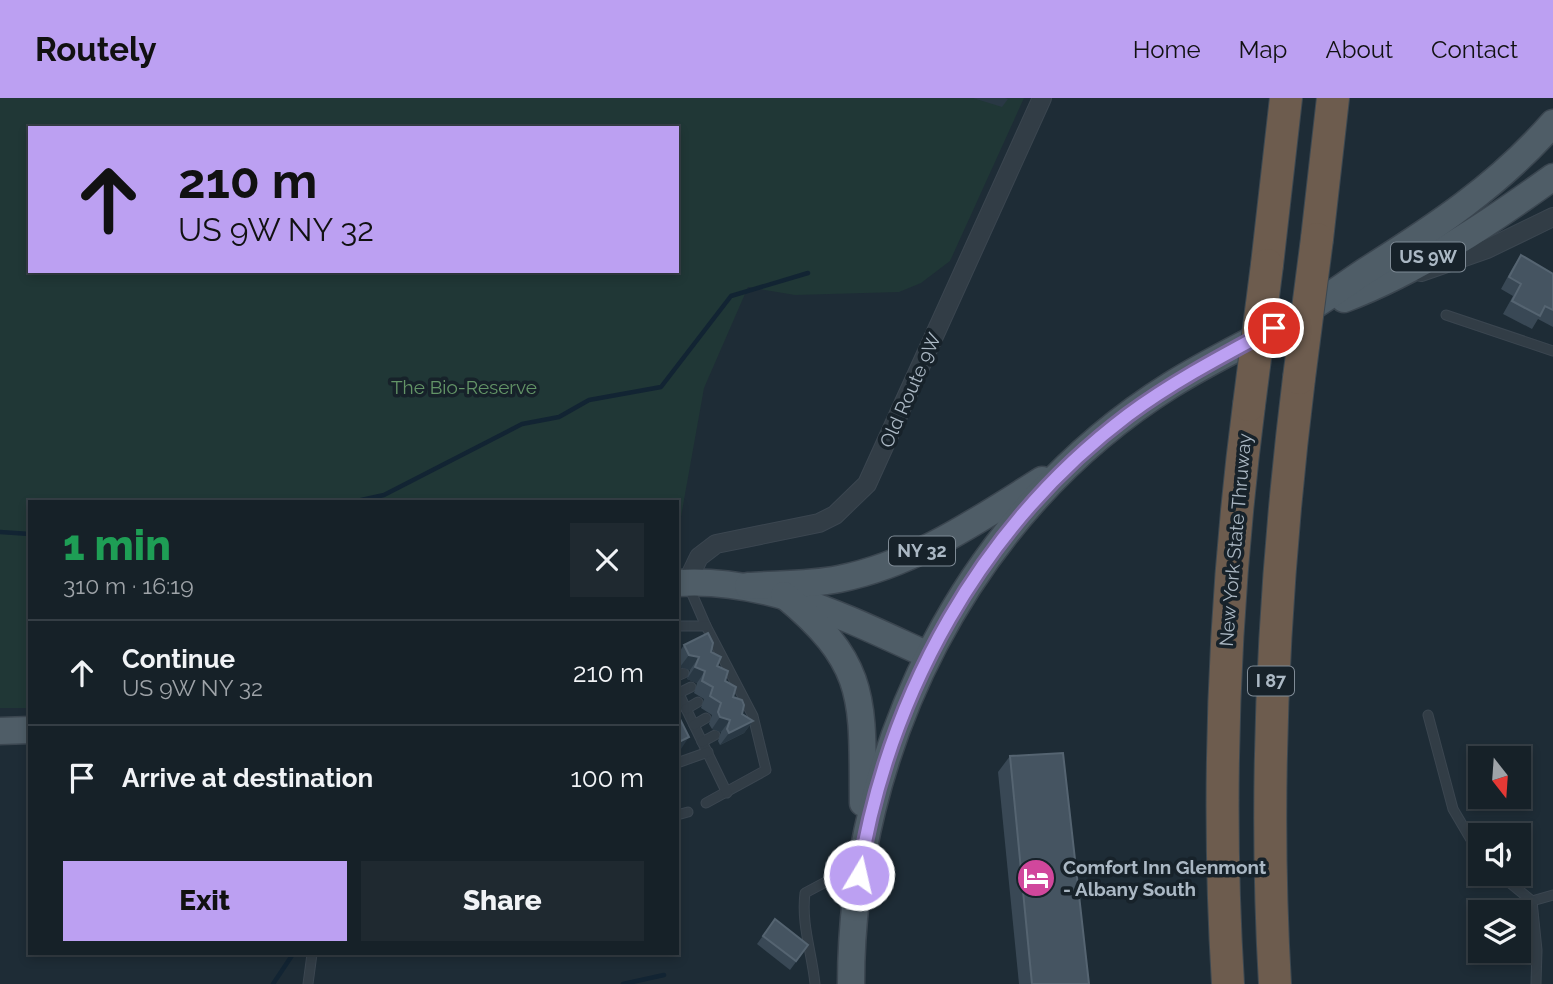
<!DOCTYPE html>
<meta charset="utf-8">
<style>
:root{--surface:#162128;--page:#1f2930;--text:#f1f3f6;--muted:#9ea3a8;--line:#353e45;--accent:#bca0f2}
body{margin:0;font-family:Raleway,sans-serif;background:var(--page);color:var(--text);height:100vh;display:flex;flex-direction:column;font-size:26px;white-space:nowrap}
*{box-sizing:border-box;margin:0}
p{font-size:23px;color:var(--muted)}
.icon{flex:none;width:38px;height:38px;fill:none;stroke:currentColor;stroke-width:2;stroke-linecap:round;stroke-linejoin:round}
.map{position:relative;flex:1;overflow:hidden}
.details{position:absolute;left:28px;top:402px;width:651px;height:455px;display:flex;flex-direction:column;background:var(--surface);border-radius:0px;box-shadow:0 4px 10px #0003,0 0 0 2px var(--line)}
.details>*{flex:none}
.top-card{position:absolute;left:28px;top:28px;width:651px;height:147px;border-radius:0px;box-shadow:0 4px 10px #0003,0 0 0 2px var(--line);background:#bca0f2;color:#111;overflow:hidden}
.needle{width:46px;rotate:163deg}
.controls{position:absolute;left:1468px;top:648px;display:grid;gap:14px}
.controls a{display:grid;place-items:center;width:63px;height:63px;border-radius:0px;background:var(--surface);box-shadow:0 4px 10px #0003,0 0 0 2px var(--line);font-size:35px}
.pin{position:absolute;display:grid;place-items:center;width:60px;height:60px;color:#fff;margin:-30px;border:4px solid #fff;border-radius:50%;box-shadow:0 2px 7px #0007}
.me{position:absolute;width:77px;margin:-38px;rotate:9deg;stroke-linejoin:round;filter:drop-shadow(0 0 5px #0008)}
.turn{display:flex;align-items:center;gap:24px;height:147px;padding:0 35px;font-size:32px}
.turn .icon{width:91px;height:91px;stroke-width:2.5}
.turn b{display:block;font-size:49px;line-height:60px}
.round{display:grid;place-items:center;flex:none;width:74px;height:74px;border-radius:0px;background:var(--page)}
.summary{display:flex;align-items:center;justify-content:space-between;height:119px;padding:0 35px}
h1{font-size:42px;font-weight:800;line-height:52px;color:#1e9e55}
.action{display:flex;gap:14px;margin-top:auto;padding:14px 35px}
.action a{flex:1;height:80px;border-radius:0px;background:var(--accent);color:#111;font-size:28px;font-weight:800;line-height:80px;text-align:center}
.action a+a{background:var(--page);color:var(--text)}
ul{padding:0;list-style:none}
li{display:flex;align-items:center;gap:21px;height:105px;padding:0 35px;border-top:2px solid var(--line)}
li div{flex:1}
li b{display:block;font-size:26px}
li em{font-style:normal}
header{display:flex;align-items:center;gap:42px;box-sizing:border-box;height:98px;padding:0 35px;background:var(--accent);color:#111}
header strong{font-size:33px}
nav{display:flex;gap:38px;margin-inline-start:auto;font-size:24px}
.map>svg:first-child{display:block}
.green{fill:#203736;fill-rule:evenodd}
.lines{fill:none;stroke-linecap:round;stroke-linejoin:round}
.stream{stroke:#122433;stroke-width:4.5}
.lane-casing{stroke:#3b4650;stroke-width:11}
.street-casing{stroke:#3b4650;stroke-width:20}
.primary-casing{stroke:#3b4650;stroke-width:29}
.highway-casing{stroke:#3c4851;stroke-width:34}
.lane{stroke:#323d46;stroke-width:9}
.street{stroke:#323d46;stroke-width:18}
.primary{stroke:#4f5d67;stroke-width:26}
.highway{stroke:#6d5c4e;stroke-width:32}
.highway-bridge-casing{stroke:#3c4851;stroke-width:34;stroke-linecap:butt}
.highway-bridge{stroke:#6d5c4e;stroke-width:32}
.wall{fill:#394855}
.shaded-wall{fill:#293844}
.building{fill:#455461;stroke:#556471;stroke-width:2}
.route-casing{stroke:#7a689d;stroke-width:18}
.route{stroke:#bca0f2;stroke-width:12}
.labels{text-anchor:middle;stroke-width:7;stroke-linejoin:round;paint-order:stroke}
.shield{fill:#17222a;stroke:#7f8b96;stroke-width:2}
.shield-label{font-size:18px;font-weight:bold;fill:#abb8c4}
.park-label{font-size:19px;fill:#639467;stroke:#17222a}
.street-label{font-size:19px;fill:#abb8c4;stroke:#17222a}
.poi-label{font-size:19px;font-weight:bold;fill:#abb8c4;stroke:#17222a;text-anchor:start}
</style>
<header>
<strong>Routely</strong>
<nav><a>Home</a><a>Map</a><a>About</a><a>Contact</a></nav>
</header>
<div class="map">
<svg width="1553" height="886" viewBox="0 0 1553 886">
<rect width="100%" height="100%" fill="#1e2c36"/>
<path class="green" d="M0,0H1024L950,163L921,185L899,194L795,197L748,189L704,290L677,441V404H30V610H0ZM30,30H677V173H30Z"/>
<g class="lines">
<g class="stream">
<path d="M352,404L384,397L522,326L559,319L589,302L661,289L731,198L808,175"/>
<path d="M0,434L30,436"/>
<path d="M273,886L293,856"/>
<path d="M623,886L664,877"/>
</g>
<defs>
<g id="lane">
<path d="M1446,217L1553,253"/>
<path d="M689,489L706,528L753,618L766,672L706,705"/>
<path d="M677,528H706"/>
<path d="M677,578L684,575"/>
<path d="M677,592L727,695"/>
<path d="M679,595L691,589"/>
<path d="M686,611L698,604"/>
<path d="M1428,617L1453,711L1480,757"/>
<path d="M694,627L706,620"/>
<path d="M702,644L715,637"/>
<path d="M677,665L708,654"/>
<path d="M677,717L688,714"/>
<path d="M1498,775L1532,803L1537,852L1536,886"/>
<path d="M1532,803L1553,797"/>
<path d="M308,886L312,856"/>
<path d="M815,886C812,855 801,826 805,795L835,779L857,777"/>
</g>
<g id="street">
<path d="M1421,174L1487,151L1553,119"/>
<path d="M687,484L699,459L716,446L819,425L835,417L867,386L1042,0"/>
</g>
<g id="primary">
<path d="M1344,201C1418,173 1489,125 1553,79"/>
<path d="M677,485C768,479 848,521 928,557"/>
<path d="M748,488C778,486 809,487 839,481C915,466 978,422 1042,382"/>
<path d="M784,497C869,567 862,602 863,705"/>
<path d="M0,633L30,632"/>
<path d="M851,886C851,650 968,414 1171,287C1209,263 1250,244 1290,222C1316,208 1340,190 1364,174C1434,130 1498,88 1553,25"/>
</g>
<g id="highway">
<path d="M1317,141L1333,0"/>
<path d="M1267,167L1286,0"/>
<path d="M1228,886C1216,692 1224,500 1249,307"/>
<path d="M1275,886C1263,682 1274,482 1299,280"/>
</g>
</defs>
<use href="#lane" class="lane-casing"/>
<use href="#street" class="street-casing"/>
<use href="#primary" class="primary-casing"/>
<use href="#highway" class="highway-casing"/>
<use href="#lane" class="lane"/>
<use href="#street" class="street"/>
<use href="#primary" class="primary"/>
<use href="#highway" class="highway"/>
<defs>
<g id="highway-bridge">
<path d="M1299,280L1317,141"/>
<path d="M1249,307L1267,167"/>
</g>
</defs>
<use href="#highway-bridge" class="highway-bridge-casing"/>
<use href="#highway-bridge" class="highway-bridge"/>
</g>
<g class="wall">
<path d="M1521,157L1553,176V229L1538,221L1532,231L1503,216L1513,198L1501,191L1513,169Z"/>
<path d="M684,547L711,554L742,616L753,623L744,635L720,647L718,643L721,634L712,631L709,626L712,617L701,610L704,601L694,595L697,585L687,581L690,572L680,569L677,562V557Z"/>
<path d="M1010,658L1089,886H1019L998,674Z"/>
<path d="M775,821L802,856L790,872L757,846Z"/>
</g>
<g class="shaded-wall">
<path d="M973,0H1005L1008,1L1002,9Z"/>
<path d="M689,557L699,559L690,572L680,569Z"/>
<path d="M695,569L705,573L697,585L687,581Z"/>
<path d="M720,619L730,622L721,634L712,631Z"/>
<path d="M753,623L744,635L720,647L729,635Z"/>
<path d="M689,639L681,651L677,653V645Z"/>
</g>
<g class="building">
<path d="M1521,157L1553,176V212L1545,208L1540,218L1512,203L1521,186L1509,179Z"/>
<path d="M708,535L713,545L711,554L721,559L717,568L728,573L725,583L736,589L733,599L742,602L744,607L742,616L753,623L729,635L727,631L730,622L720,619L718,614L721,605L710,598L713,589L702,583L705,573L695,569L699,559L689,557L684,547Z"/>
<path d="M677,615L689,639L677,645Z"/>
<path d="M1063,655L1089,886H1032L1010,658Z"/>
<path d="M775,821L808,847L796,863L763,838Z"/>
</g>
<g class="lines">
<defs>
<path id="route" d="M859,777C888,596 981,428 1128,317C1174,283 1224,257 1274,230"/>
</defs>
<use href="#route" class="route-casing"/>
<use href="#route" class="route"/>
</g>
<defs>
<symbol id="hotel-disc" viewBox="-11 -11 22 22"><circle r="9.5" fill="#d1479c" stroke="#17222a"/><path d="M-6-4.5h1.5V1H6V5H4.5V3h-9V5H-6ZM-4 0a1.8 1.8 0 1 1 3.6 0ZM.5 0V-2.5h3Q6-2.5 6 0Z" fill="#fff"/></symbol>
</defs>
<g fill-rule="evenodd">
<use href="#hotel-disc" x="1014" y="758" width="44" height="44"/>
</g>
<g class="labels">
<g class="shield">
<rect x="1391" y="144.5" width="74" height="29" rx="5"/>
<rect x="889" y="438.5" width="66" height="29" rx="5"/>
<rect x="1248" y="568.5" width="46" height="29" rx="5"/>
</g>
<g class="shield-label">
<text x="1428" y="165">US 9W</text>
<text x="922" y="459">NY 32</text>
<text x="1271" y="589">I 87</text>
</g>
<g class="park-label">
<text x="464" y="296">The Bio-Reserve</text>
</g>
<g class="street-label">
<text transform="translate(910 292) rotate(-66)" y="7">Old Route 9W</text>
<text transform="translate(1235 442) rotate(-85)" y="7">New York State Thruway</text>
</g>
<g class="poi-label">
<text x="1063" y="776">Comfort Inn Glenmont<tspan x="1063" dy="22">- Albany South</tspan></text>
</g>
</g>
</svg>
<div class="controls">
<a><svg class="needle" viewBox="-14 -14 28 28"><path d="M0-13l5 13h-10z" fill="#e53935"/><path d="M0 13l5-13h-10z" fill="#9ea3a8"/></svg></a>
<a><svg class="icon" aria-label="sound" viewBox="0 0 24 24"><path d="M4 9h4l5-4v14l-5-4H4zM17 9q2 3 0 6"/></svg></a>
<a><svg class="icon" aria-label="layers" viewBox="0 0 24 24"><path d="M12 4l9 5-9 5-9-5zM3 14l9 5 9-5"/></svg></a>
</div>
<div class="pin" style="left:1274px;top:230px;background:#d93025"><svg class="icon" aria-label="arrive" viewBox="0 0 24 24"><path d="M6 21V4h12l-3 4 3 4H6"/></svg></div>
<svg class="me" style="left:859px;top:777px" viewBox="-20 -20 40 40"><circle r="17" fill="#bca0f2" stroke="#fff" stroke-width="3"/><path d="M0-11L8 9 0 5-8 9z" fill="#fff"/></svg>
<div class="top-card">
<div class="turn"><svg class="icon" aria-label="ahead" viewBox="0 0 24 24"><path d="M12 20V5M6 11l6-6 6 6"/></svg><div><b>210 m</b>US 9W NY 32</div></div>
</div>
<section class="details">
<div class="summary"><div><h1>1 min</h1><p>310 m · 16:19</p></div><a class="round"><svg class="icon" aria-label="close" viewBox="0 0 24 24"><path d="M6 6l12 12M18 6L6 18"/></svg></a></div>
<ul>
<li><svg class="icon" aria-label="ahead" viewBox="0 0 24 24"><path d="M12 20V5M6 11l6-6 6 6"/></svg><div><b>Continue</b><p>US 9W NY 32</p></div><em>210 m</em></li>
<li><svg class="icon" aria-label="arrive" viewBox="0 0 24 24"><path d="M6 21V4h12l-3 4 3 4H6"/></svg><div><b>Arrive at destination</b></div><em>100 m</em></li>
</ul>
<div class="action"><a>Exit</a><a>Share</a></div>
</section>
</div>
